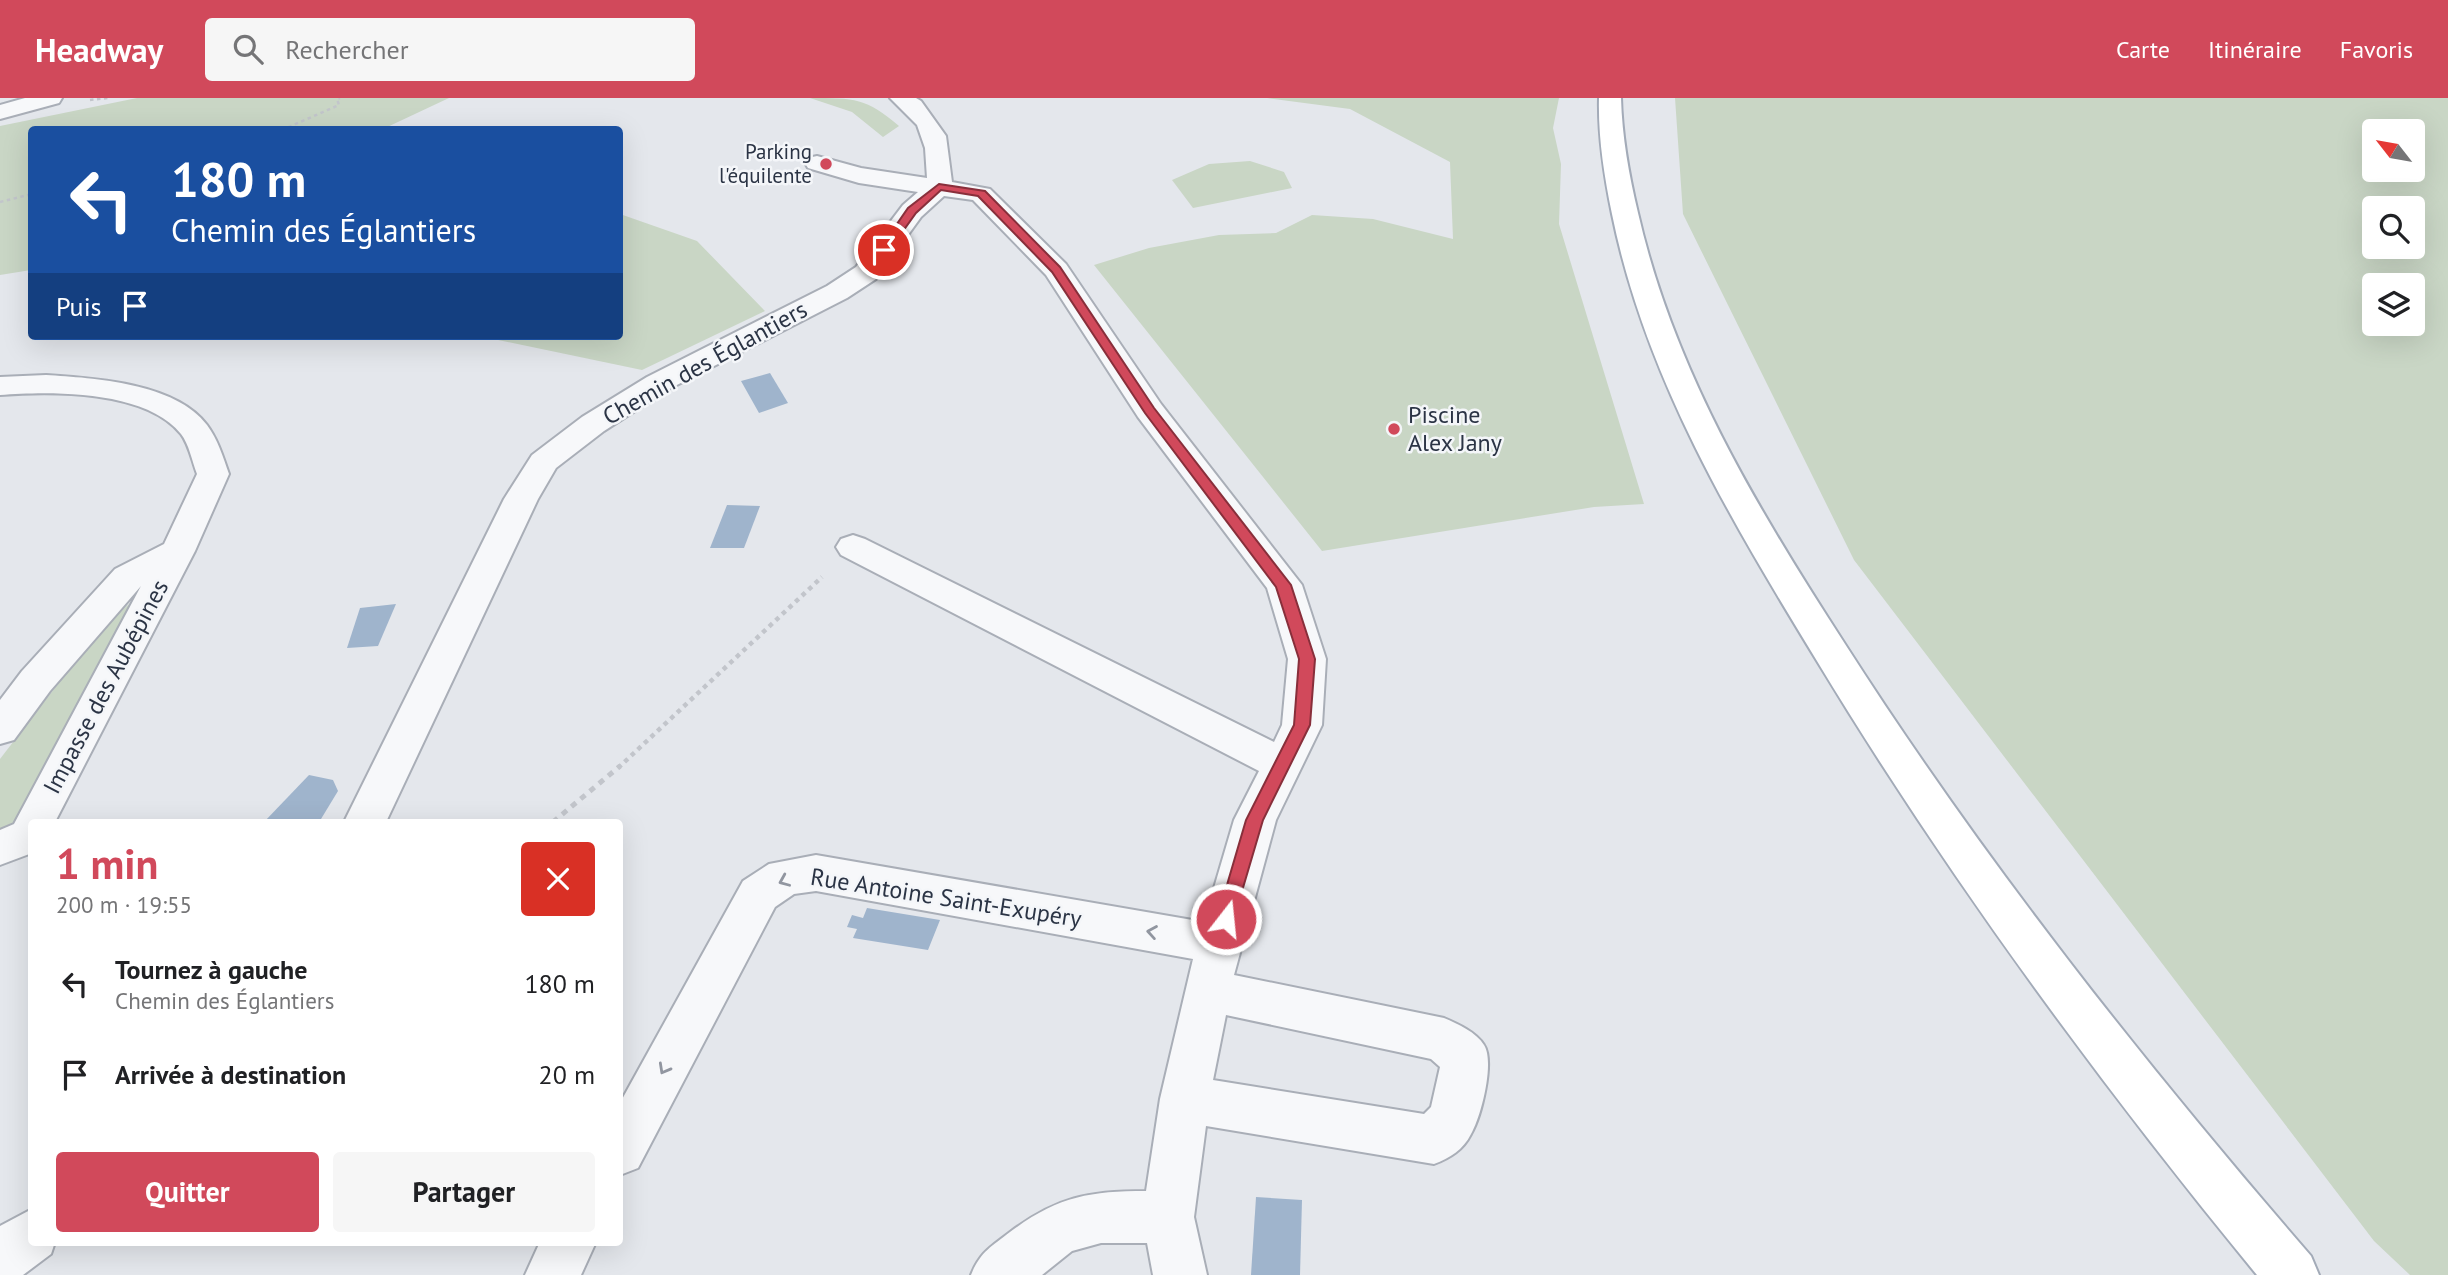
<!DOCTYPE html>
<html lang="fr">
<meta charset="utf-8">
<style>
:root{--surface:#fff;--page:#f6f6f6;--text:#202124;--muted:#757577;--accent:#d1495b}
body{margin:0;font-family:"PT Sans",sans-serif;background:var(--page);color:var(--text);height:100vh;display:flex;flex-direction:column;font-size:26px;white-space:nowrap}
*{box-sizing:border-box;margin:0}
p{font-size:23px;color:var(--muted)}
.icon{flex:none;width:38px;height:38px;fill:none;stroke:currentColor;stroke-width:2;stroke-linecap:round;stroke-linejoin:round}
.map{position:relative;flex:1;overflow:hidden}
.panel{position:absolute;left:28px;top:721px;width:595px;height:427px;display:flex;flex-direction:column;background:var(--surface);border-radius:7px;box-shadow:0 7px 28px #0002}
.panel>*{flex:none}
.hud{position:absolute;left:28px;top:28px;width:595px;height:214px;border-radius:7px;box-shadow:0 7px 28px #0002;background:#1a4fa0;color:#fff;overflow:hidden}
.needle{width:46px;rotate:301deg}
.controls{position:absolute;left:2362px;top:21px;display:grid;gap:14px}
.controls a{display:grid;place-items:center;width:63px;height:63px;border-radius:7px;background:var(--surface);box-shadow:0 7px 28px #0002;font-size:35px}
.pin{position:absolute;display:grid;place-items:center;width:60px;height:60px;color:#fff;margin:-30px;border:4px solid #fff;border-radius:50%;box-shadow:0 2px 7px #0007}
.me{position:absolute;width:77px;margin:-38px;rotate:16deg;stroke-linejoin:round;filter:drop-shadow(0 0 5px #0008)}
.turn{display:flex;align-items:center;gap:24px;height:147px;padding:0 28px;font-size:32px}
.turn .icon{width:91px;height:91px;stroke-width:2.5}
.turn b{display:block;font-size:49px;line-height:60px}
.then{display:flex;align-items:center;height:66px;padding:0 28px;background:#0003;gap:14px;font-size:26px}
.round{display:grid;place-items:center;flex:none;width:74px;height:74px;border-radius:7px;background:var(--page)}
.summary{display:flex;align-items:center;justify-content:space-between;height:119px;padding:0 28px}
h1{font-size:42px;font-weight:700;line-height:52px;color:var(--accent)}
.action{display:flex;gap:14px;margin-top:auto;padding:14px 28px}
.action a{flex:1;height:80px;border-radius:7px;background:var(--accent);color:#fff;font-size:28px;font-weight:700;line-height:80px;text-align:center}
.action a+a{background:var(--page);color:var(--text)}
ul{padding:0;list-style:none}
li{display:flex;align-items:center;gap:21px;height:91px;padding:0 28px}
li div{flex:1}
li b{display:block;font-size:26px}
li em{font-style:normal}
header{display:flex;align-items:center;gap:42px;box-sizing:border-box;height:98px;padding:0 35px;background:var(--accent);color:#fff}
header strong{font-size:33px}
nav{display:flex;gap:38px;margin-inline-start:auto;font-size:24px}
.search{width:490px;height:63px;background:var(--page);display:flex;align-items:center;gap:18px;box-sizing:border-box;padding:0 24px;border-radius:7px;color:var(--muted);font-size:26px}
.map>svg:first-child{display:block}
.green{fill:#c9d6c5;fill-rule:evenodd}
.water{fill:#9fb4cc}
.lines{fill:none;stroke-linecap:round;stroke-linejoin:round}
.minor-casing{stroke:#a9aeb7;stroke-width:4}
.major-casing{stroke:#a3abb8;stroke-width:4}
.path-far2{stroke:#c2c5cb;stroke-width:2.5;stroke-dasharray:3.5 3.5;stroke-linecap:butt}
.path-far1{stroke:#c2c5cb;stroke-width:4.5;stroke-dasharray:4.5 4.5;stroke-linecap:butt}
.path{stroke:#c2c5cb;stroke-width:5;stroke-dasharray:6 6;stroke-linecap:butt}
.minor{fill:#f7f8fa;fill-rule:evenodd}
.major{fill:#fff;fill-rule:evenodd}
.oneway{stroke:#9196a0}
.route{fill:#d1495b;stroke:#882f3b;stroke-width:2}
.poi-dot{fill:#d1495b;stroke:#f4f6f9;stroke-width:2.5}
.labels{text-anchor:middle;stroke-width:5;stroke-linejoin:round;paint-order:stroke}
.far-poi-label{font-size:21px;fill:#2b3445;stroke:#f4f6f9;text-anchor:end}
.street-label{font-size:24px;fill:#2b3445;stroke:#f4f6f9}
.poi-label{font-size:24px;fill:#2b3445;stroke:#f4f6f9;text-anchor:start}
</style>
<header>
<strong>Headway</strong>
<div class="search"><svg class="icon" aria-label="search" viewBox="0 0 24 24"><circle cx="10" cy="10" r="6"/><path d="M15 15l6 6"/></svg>Rechercher</div>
<nav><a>Carte</a><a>Itinéraire</a><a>Favoris</a></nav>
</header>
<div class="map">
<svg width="2448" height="1177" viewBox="0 0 2448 1177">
<rect width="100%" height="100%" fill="#e4e7ec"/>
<g class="green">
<path d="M137,0H449L383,31L32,32L31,172L0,177V28Z"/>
<path d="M810,0C855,0 866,0 899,28L883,39L852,14Z"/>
<path d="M1267,0H1559L1553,30L1561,66L1559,126L1644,406L1594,409L1322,453L1094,167L1149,150L1219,137L1276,135L1312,117L1373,121L1453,141L1450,64L1350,11Z"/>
<path d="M1675,0H2448V1177H2410L2374,1143L1854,462L1683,116ZM2375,33H2413V72H2375ZM2375,110H2413V149H2375ZM2375,187H2413V226H2375Z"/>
<path d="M1250,63L1284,74L1292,90L1193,110L1172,82L1209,66Z"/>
<path d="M620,116L697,143L765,213L642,272L479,238H620Z"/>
<path d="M149,488L13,725L0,732V661L98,534Z"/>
</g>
<g class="water">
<path d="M770,275L788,305L759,315L741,283Z"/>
<path d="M727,407L760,408L744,450H710Z"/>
<path d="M396,506L378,548L347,550L360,510Z"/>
<path d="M309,677L333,682L338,693L321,721L318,724H264Z"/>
<path d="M867,810L940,822L928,852L853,840L857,831L847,829L852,817L863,820Z"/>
<path d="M1256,1099L1302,1102L1300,1177H1251Z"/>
</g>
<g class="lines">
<defs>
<g id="minor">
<path d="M25,0H62L59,5L0,21V7Z"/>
<path d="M890,0H916L921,3L946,38L952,84L990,91L1066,166L1161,306L1302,487L1326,561L1322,627L1276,722L1234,877L1444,920C1458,926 1476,934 1484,947C1495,964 1481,1019 1471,1036C1463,1052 1450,1060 1434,1066L1206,1028L1194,1119L1207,1177H1153L1147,1145H1101L1072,1153L1042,1177H971C980,1154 991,1149 1010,1134C1057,1099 1088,1093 1146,1093L1160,1001L1193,861L816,793L794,796L775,809L638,1070L620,1077V1005L743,783L769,766L816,757L1204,824L1234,722L1259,673L841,457L836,449L841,441L853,437L865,441L1274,644L1282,627L1288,561L1267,490L1138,319L1046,177L973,102L944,98L921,119L876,181L847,200L669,291L604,333L556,370L538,401L386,724H344L504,401L532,357L582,319L647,279L827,188L856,169L903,107L918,94L859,85L808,70L805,65L808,60L817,58L861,70L927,80L925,50L917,27ZM1226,917L1431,961L1440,969L1431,1009L1424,1016L1213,982Z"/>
<path d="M46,277C94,280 176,285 207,327C218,342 223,359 229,376L195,453L55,724H32V755L0,767V732L14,726L141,488L50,593L14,642L0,646V602L22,573L115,471L164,446L197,376C192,363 189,346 181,336C146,292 51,293 0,297V279Z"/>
<path d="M32,1111V1144H55L51,1156L23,1177H0V1128Z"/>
<path d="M540,1144H596L581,1177H525Z"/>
</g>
<path id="major" d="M1599,0H1621C1622,39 1629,77 1638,115C1674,273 1758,412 1845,546C1984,763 2143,964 2311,1158L2319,1177H2257C2097,982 1948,779 1817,563C1731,422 1645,279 1612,116C1604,77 1598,39 1599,0Z"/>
</defs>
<use href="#minor" class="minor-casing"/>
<use href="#major" class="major-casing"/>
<g class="path-far2">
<path d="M90,2L108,0"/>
<path d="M282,32L339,7L337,1L340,0"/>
<path d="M0,104L32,96"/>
</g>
<path class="path-far1" d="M618,670L822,479"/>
<path class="path" d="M553,724L620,668"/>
<use href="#minor" class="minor"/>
<use href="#major" class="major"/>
</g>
<defs><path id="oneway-chevron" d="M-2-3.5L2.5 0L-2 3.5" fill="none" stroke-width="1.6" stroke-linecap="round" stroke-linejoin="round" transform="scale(1.75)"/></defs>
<g class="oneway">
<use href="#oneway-chevron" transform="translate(784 783) rotate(157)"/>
<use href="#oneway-chevron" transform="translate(1152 834) rotate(-170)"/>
<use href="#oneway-chevron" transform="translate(664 971) rotate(119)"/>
</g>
<path class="route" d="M939,86L985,93L1060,169L1154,310L1291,487L1315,561L1310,627L1263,722L1232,827H1219L1217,821L1246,722L1294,627L1299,561L1276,489L1145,315L1052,174L978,98L941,92L916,115L888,154H881L879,152L908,110Z"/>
<g class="poi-dot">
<circle cx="826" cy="66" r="7"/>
<circle cx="1394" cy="331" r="7"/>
</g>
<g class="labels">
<g class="far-poi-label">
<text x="812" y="61">Parking<tspan x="812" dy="24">l'équilente</tspan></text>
</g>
<g class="street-label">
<text transform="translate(705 265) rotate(-29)" y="8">Chemin des Églantiers</text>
<text transform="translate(106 589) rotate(-62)" y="8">Impasse des Aubépines</text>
<text transform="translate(946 800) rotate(9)" y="8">Rue Antoine Saint-Exupéry</text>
</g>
<g class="poi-label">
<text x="1408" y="325">Piscine<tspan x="1408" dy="28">Alex Jany</tspan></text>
</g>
</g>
</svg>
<div class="controls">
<a><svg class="needle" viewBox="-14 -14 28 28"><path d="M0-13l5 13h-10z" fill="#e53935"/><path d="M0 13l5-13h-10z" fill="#757577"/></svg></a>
<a><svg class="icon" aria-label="search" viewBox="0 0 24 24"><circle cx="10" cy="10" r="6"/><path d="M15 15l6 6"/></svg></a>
<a><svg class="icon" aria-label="layers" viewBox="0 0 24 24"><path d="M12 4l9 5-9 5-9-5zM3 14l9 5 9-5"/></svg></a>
</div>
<div class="pin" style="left:884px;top:152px;background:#d93025"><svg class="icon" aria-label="arrive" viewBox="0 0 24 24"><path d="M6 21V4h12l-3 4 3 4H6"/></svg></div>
<svg class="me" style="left:1226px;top:821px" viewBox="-20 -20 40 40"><circle r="17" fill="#d1495b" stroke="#fff" stroke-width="3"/><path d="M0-11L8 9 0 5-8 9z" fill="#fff"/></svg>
<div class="hud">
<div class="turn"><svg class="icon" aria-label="left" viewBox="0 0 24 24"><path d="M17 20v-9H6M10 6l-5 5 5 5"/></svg><div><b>180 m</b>Chemin des Églantiers</div></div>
<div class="then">Puis<svg class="icon" aria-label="arrive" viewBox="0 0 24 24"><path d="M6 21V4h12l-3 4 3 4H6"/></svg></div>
</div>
<section class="panel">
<div class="summary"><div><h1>1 min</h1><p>200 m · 19:55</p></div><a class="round" style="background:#d93025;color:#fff"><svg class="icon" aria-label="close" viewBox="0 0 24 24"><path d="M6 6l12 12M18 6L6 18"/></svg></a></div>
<ul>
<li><svg class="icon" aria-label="left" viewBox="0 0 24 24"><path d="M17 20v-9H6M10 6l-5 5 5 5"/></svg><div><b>Tournez à gauche</b><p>Chemin des Églantiers</p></div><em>180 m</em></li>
<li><svg class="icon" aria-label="arrive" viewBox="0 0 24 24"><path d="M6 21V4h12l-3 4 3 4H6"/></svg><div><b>Arrivée à destination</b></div><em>20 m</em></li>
</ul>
<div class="action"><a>Quitter</a><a>Partager</a></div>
</section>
</div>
